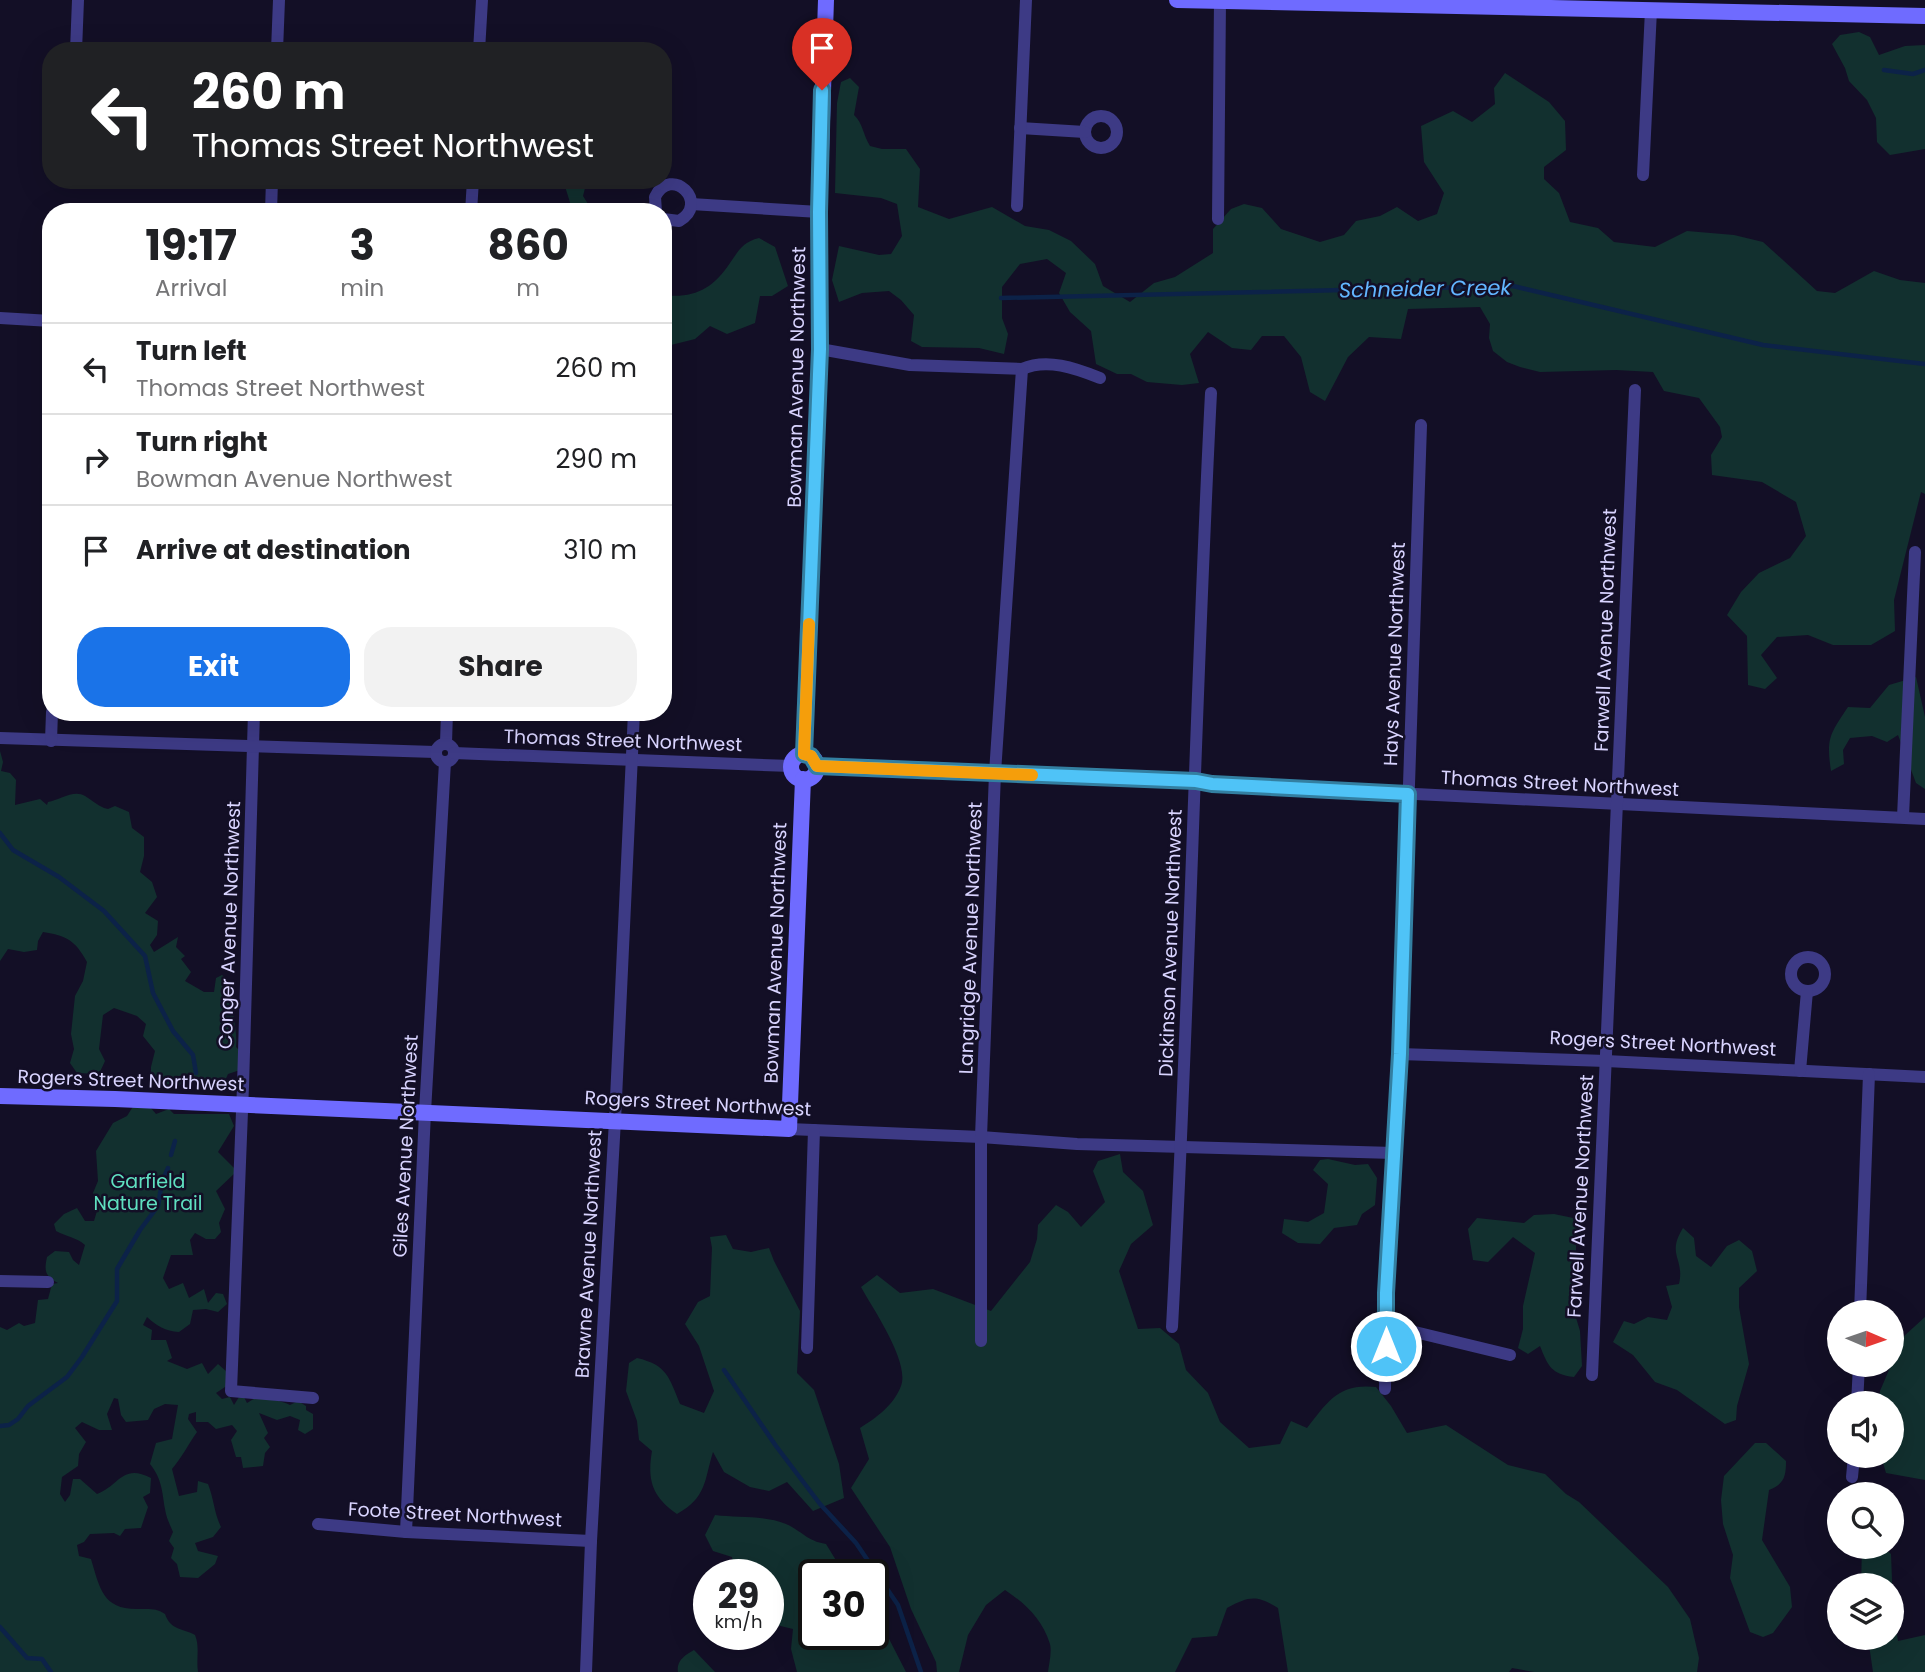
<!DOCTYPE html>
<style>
:root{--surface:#fff;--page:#f2f2f2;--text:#202124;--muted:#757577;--line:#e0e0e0;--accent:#1a73e8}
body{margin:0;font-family:Poppins,sans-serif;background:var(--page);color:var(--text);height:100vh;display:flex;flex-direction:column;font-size:26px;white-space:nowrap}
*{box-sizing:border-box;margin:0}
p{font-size:23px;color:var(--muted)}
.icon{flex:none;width:38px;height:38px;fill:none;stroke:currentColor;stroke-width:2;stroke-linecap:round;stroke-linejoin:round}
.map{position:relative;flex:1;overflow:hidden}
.sheet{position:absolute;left:42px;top:203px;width:630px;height:518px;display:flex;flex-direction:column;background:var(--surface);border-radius:28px;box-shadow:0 7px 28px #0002}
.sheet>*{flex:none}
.banner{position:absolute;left:42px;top:42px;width:630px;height:147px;border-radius:28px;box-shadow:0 7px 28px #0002;background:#202124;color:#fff;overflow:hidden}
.needle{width:46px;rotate:92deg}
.controls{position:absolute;left:1827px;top:1300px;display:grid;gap:14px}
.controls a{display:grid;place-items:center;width:77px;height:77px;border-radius:50%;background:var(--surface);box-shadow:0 7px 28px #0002;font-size:35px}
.speed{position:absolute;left:693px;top:1559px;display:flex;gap:14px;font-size:35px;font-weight:700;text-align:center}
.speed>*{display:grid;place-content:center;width:91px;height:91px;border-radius:50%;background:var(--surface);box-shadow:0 7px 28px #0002;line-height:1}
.speed small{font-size:18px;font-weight:400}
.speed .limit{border:4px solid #111;border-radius:10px;background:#fff;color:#111}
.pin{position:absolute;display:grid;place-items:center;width:60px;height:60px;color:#fff;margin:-72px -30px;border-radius:50% 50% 50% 0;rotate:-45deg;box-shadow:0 0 7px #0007}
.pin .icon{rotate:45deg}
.me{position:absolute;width:77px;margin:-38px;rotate:0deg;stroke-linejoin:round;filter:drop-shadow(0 0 5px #0008)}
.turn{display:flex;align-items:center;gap:24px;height:147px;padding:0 35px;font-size:32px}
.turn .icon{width:91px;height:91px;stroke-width:2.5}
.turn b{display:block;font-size:49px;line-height:60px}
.eta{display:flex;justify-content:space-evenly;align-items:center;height:119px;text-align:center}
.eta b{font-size:42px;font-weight:700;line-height:49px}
.action{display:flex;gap:14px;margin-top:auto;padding:14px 35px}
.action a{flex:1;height:80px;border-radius:28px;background:var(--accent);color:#fff;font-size:28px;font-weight:700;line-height:80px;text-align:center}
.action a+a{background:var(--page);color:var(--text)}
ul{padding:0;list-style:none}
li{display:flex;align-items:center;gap:21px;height:91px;padding:0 35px;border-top:2px solid var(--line)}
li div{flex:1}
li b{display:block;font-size:26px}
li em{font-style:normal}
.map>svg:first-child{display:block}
.green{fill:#12302f}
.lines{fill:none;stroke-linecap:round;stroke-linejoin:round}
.stream{stroke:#0c2248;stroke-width:4.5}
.street{stroke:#3d3a85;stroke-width:12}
.secondary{stroke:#6f6bff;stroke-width:16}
.route-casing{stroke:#337fa1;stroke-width:18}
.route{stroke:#4fc3f7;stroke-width:12}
.slow{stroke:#f59e0b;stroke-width:12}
.labels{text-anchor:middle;stroke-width:5;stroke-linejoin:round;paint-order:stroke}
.street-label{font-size:19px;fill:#d9d4ff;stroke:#130f26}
.park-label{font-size:19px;fill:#5fe0c0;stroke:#130f26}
.water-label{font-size:21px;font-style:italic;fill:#62b6ff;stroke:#130f26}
</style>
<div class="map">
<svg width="1925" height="1672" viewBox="0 0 1925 1672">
<rect width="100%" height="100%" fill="#130f26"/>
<g class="green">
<path d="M1859,32L1870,37L1879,55L1905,46L1925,45V149L1890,155L1877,142L1876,118L1867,100L1849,81L1845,68L1832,44L1840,35Z"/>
<path d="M1505,73L1549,102L1565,121L1566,150L1544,167V179L1559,193L1570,222L1598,228L1614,242L1655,247L1687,231L1734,235L1763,242L1817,291L1835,293L1874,271L1900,280L1925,283V494L1921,492L1894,600L1895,631L1871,645H1833L1808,635L1777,637L1761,655L1777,678L1765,689L1748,685L1747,636L1727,615L1741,592L1759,573L1790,558L1806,536L1796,502L1762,482L1712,475L1711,455L1722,437L1720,427L1699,398L1664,391L1653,372L1616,370L1540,372L1520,367L1507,362L1493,351L1489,338L1490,324L1480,307L1408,309L1401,339L1369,337L1348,357L1325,401L1310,392L1301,357L1284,336H1262L1251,350L1232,348L1208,332L1190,354L1199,383L1182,385L1147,382L1131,374H1117L1096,364L1091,331L1070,312L1059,293L1066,273L1047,259L1020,264L1002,287V318L1008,334L1004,354L979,348L922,347L911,341L914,315L901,300L889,291L862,293L839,302L832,280L839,246L879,255L891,254L902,236L897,204L881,198L835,193L837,103L841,82L850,78L859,87L854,115C863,123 863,135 870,146L882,149H906L920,169L918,207L949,219L992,207L1025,226L1049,230L1071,241L1095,264L1103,286L1130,302L1154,283L1175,277L1213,253V229L1231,209L1244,204L1262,208L1281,229L1320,242L1344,235L1356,221L1380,216L1397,207L1418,221L1437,214L1444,193L1424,162L1421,126L1453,111L1472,122L1495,104L1494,88Z"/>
<path d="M563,180H635V183L632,187L616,183L586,184L583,196L593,212H573Z"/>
<path d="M759,238L775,247L788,286L772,296H760L755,323L727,334L710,326L695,339L671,345L663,335V295C693,299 713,289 730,263C739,250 743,242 759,238Z"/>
<path d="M1916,677L1925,717V789L1916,783L1898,735L1887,742L1872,736L1850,738L1843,750L1844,764L1831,771C1826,738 1830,734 1848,707L1870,708L1889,685Z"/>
<path d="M0,751L3,762L1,771L10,773L16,780L15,805L40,799L47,805L48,802C60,800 74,789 85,796C92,800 97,805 104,808L108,809L115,806L129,812L132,828L144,837V856L140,872L152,882L157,897L145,913L158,921L157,935L150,945L154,952L178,937L176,947L185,956L181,959L191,972L185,981L204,992H214L216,978L222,975L232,984C228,1005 238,1025 236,1047L240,1051V1070L228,1074L223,1085L197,1084L189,1073L179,1086H151V1067L155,1051L143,1036L146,1024L137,1016L114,1008L103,1015L99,1049L105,1061L99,1074L77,1073L70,1063L74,1049L71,1034L75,996L83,981L87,962C75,940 67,936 43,932L38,941L37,950L24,952L8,949L0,961Z"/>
<path d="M144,1100L156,1114L169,1109L174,1114H229L234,1126L218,1152L237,1171L216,1191L225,1209L219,1223L221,1232L215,1239H206L195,1233L190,1240L193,1255H171L163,1278L169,1289L183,1283L189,1298L204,1289L208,1303L216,1293L223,1294L227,1304L218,1312L206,1309L193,1310L190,1324L179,1332C165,1331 157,1326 147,1317L143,1325L152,1330L151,1340H166L172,1358L167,1361L187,1369L202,1363L208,1374L218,1364L227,1372L228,1385L216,1393L222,1399L230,1397L234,1405L239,1397H244L247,1403L257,1397C268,1399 280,1400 290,1405L298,1401L306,1406V1410L313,1414V1429L305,1434L298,1430L300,1420L290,1416L277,1420L259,1413L268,1433L264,1438L270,1447L265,1453L263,1466L243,1468L241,1457H236L231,1440L237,1431L232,1425L216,1429L208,1422H196V1412L189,1414L188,1419L197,1432C188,1445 182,1457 172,1469L179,1496L197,1492L198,1481L208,1484C214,1499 214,1513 221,1527L213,1537L195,1543L198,1551L218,1556L215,1564L198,1578L180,1577L177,1564L171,1558L174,1548L169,1541L173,1532C170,1525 166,1517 165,1509C162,1491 162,1479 150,1464L156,1443L172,1439L178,1405L165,1404L154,1409L148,1420L126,1422L121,1415L118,1399L114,1398L107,1414L112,1430H99L82,1422L75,1428L86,1442L79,1454L78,1466L62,1477L60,1494L65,1502L70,1495L73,1479H80L97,1494C119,1486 122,1463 151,1478L150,1493L143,1497L148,1507L141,1528L125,1529L120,1536L114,1533L90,1534L84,1542L77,1545L79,1556L91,1559C100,1589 103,1610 139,1609C150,1609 156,1608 165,1614C171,1631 183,1628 195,1635C200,1647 196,1659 198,1672H0V1327L7,1330L19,1323L24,1326L35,1323L38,1300L48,1299L52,1284L58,1283C45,1276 44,1271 47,1257L55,1251L69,1252L73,1260L79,1265L85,1245C76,1237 67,1237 56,1231L54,1224L64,1214L77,1208L85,1221H94L99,1204L93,1193L98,1181L96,1151L113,1123L127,1116L134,1105Z"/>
<path d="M1120,1154L1123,1172L1143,1191L1153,1225L1131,1244L1119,1271L1138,1329L1160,1328L1179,1344L1186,1370L1208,1393L1220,1422L1249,1448L1280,1444L1291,1421L1307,1428C1328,1401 1339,1383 1376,1387L1391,1406L1407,1433L1446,1425L1508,1465L1545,1474L1566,1494L1579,1502L1668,1587L1690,1619L1699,1658L1697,1672H1534L1512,1668L1509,1672H1288L1278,1608C1256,1595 1250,1596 1227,1608L1217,1636L1192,1638L1175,1672H1048C1049,1664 1052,1652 1050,1644C1042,1619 1026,1604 1005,1590L986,1605L968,1635L959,1672H937L936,1662L911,1609L890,1547L851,1488L869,1459L860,1428C876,1418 894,1405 901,1386C910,1362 873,1309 861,1287L877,1275L900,1293L933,1289L991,1311L1030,1262L1037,1239L1038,1225L1056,1205L1068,1212L1081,1227L1105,1202L1093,1171L1098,1161Z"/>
<path d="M1328,1159L1355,1165L1368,1164L1377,1178L1375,1205L1362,1214L1357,1225L1334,1228L1320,1244L1298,1243L1282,1233L1284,1219L1308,1222L1324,1213L1328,1184L1313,1170L1320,1160Z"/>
<path d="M1554,1214L1578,1219L1582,1233L1576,1243V1267L1571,1301L1580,1331L1582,1366L1574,1377C1551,1374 1548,1366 1540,1346L1528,1354L1518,1348L1523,1329V1306L1535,1253L1513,1237L1488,1262L1473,1260L1468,1229L1477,1218L1524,1223L1534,1215Z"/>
<path d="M1683,1228L1694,1238L1696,1256L1711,1267L1727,1246L1739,1240L1752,1251L1757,1271L1739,1288V1307L1749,1364L1737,1406L1736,1420L1725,1424L1677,1390L1655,1382L1633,1355L1613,1342L1624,1321L1634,1324L1648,1317L1667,1320L1672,1307L1666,1286L1679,1284C1685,1258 1666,1255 1683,1228Z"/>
<path d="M726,1235L733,1249L751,1252L769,1248L774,1261L800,1311L797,1373L814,1390L839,1464L844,1498L813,1511L787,1482L769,1491L750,1487L724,1472L713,1452C704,1481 707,1497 677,1514C652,1497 647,1480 652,1451L639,1440L637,1421L626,1391L629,1363L637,1358C667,1365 669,1377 680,1404L704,1413L714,1391L699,1346L685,1324L698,1302L710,1296L712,1248L710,1237Z"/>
<path d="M1925,1317V1480L1886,1473L1881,1456H1892V1404L1879,1403L1880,1391L1903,1337Z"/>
<path d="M1755,1443H1766L1786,1461C1786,1477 1784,1484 1769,1490L1762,1540L1790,1587L1792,1607L1773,1633L1763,1637L1750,1632L1730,1578L1733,1555L1723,1524L1721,1500L1724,1476Z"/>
<path d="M715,1515C738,1518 765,1515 786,1524C802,1531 807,1541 826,1544L845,1575H814V1634H873V1615L885,1631L906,1672H797L791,1649L793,1629L768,1623V1575H735L732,1557L713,1551L705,1535Z"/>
<path d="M1862,1547H1883L1891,1554L1893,1607L1898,1641L1925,1635V1672H1873L1868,1638H1892V1586L1861,1585Z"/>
<path d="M694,1650L715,1672H678C676,1661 685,1655 694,1650Z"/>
</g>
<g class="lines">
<g class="stream">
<path d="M1884,70L1913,74L1925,70"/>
<path d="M1001,298L1513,286L1763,345L1925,364"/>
<path d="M0,833L13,850L59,877L104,911L145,956L153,993L173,1031L193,1055L196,1073"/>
<path d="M171,1155L175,1141"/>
<path d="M724,1370L776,1446L820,1504L856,1543L898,1605L921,1672"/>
<path d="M0,1426L9,1425L18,1419L28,1406L67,1377L82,1357L117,1301V1269L140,1230L158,1206L162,1182L168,1168"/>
<path d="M0,1627L27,1658L42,1659L51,1672"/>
</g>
<g class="street">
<path d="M76,51L78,0"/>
<path d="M277,51L279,0"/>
<path d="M479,51L482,0"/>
<circle cx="1101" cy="132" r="16"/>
<path d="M1020,128L1085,132"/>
<path d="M1643,175L1651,10"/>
<path d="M691,204L819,212"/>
<path d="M1017,206L1026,0"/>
<path d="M271,212L272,180"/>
<path d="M471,212L473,180"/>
<path d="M656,212L655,197C671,164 711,203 679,221L663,219"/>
<path d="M1218,219L1220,0"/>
<path d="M0,318L51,321"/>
<path d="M820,349L910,365L1022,369C1047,358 1075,368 1100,378"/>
<path d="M254,712L243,1086L231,1391L313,1398"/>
<path d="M0,738L435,752"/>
<path d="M51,741L52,712"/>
<path d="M446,743L447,712"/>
<circle cx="445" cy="753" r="9"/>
<path d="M454,753L791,766"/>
<path d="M817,766L1196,781L1212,784L1925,819"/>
<path d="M1903,817L1915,552"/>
<circle cx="1808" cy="974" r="17"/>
<path d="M1400,1054L1606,1061L1925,1077"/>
<path d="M1800,1071L1807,991"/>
<path d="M789,1129L981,1137L1077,1144L1394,1153"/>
<path d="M0,1281L48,1282"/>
<path d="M1860,1312L1869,1074"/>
<path d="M1386,1325L1510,1355"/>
<path d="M1172,1327C1189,1016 1195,704 1211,393"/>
<path d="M981,1341V1137L995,773L1022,369"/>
<path d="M807,1348L814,1130"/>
<path d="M1592,1375L1635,390"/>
<path d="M1385,1389L1386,1293L1400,1054L1421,425"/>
<path d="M1857,1404L1859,1365"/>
<path d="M1852,1477L1854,1456"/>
<path d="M318,1524L406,1532L591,1541"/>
<path d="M406,1532L425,1112L445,762"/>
<path d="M586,1672L591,1541L615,1120L634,712"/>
</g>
<g class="secondary">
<path d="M1177,0L1925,16"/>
<path d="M804,754L820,349L819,212L826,0"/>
<circle cx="804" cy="767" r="13"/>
<path d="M0,1096L115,1099L789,1129L803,779"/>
</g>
</g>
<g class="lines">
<defs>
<path id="route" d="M822,90L819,212L820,349L804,754L811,756L817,766L1196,781L1212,784L1408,794L1400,1054L1386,1293V1346"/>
</defs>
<use href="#route" class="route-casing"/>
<use href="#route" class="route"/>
<path class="slow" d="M809,624L804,754L811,756L817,766L1032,775"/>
</g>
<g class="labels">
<g class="street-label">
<text transform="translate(796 377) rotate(-89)" y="7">Bowman Avenue Northwest</text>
<text transform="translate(1605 630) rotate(-88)" y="7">Farwell Avenue Northwest</text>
<text transform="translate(1394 654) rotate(-88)" y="7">Hays Avenue Northwest</text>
<text transform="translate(623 740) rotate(2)" y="7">Thomas Street Northwest</text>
<text transform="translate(1560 783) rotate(3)" y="7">Thomas Street Northwest</text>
<text transform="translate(229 925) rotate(-88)" y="7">Conger Avenue Northwest</text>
<text transform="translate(970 938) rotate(-88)" y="7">Langridge Avenue Northwest</text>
<text transform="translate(1170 943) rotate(-88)" y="7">Dickinson Avenue Northwest</text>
<text transform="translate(775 953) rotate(-88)" y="7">Bowman Avenue Northwest</text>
<text transform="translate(1663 1043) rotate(3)" y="7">Rogers Street Northwest</text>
<text transform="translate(131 1080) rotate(2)" y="7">Rogers Street Northwest</text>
<text transform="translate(698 1103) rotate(3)" y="7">Rogers Street Northwest</text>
<text transform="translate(405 1146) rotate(-87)" y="7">Giles Avenue Northwest</text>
<text transform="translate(1580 1196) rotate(-87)" y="7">Farwell Avenue Northwest</text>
<text transform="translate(588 1254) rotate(-87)" y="7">Brawne Avenue Northwest</text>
<text transform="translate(455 1514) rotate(3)" y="7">Foote Street Northwest</text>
</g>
<g class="park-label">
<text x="148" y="1188">Garfield<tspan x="148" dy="22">Nature Trail</tspan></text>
</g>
<g class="water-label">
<text transform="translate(1425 289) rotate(-1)" y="7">Schneider Creek</text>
</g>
</g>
</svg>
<div class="controls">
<a><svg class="needle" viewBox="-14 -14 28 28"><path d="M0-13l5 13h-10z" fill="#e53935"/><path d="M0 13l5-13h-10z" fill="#757577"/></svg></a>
<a><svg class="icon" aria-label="sound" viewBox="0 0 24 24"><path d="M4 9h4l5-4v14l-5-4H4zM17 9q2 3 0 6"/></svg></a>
<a><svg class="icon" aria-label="search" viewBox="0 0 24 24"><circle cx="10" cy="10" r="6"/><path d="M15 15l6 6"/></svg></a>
<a><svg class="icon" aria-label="layers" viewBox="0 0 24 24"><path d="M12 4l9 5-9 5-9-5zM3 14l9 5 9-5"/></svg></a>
</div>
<div class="speed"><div>29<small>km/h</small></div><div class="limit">30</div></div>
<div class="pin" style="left:822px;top:90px;background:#d93025"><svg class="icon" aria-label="arrive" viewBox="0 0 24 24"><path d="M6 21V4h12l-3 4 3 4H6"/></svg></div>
<svg class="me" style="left:1386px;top:1346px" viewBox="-20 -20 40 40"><circle r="17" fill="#4fc3f7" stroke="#fff" stroke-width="3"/><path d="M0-11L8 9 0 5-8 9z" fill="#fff"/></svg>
<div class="banner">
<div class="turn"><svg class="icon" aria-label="left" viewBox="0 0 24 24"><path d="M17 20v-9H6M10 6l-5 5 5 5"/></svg><div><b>260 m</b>Thomas Street Northwest</div></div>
</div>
<section class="sheet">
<div class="eta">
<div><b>19:17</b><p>Arrival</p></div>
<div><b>3</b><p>min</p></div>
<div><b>860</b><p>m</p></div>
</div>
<ul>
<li><svg class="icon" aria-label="left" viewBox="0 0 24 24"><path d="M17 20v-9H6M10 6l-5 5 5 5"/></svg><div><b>Turn left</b><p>Thomas Street Northwest</p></div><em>260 m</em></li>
<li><svg class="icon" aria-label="right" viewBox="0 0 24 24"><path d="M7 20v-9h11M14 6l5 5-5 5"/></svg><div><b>Turn right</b><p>Bowman Avenue Northwest</p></div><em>290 m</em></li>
<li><svg class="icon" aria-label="arrive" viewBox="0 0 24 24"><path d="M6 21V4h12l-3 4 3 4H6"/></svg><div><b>Arrive at destination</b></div><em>310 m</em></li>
</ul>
<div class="action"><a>Exit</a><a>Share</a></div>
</section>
</div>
